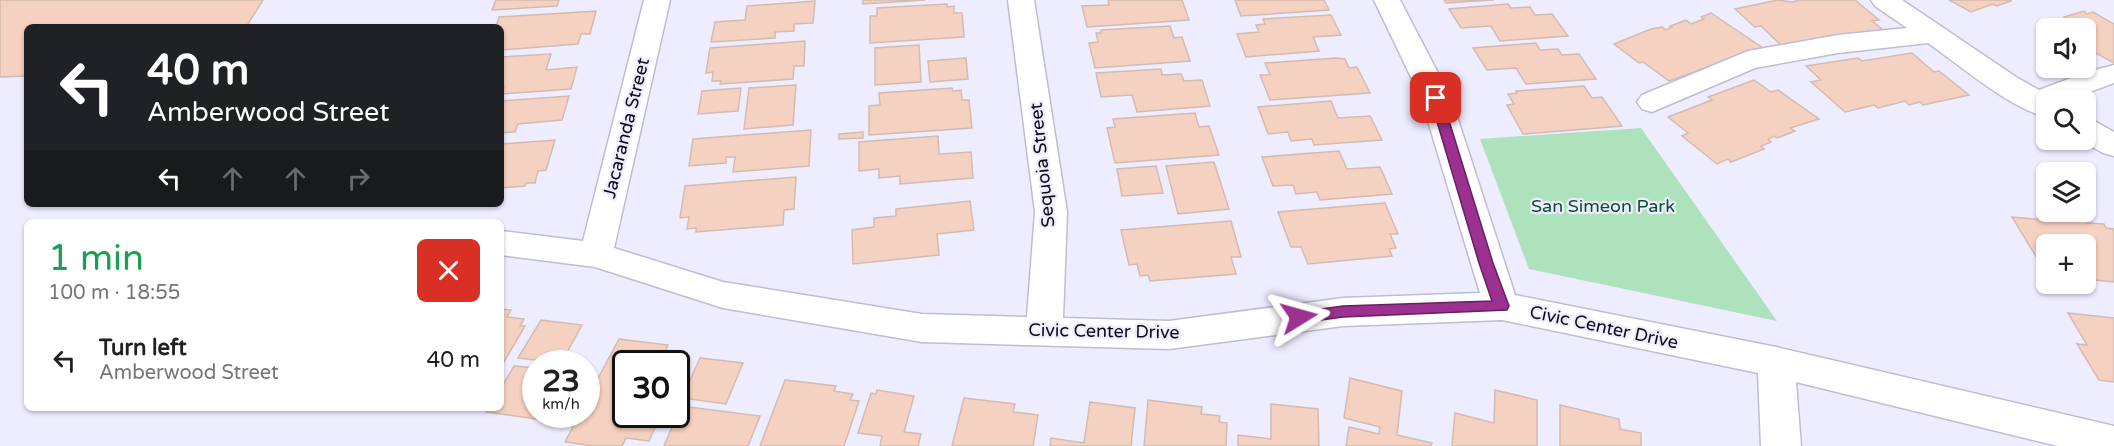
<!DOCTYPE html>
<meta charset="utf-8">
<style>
:root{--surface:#fff;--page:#f2f2f2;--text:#202124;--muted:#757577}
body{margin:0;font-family:"Varela Round",sans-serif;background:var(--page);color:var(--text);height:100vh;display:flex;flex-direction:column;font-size:22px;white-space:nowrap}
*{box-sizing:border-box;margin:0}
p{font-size:20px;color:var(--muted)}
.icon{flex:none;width:33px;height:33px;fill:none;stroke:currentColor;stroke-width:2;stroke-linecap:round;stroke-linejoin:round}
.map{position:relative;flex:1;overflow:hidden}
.panel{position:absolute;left:24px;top:219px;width:480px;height:192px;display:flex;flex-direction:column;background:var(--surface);border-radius:9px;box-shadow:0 2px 4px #0004}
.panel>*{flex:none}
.guide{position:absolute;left:24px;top:24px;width:480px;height:183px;border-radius:9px;box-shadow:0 2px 4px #0004;background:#202124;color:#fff;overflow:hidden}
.tools{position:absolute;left:2036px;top:18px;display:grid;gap:12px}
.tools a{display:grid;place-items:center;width:60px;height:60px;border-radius:9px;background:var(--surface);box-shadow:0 2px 4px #0004;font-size:30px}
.speed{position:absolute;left:522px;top:350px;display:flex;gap:12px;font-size:30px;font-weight:700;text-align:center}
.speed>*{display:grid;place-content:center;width:78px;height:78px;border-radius:50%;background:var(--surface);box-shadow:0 2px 4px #0004;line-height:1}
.speed small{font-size:15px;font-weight:400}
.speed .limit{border:3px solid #111;border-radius:9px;background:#fff;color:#111}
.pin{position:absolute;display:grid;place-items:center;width:51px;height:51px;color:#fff;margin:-26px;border-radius:12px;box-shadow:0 3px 9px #0006}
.me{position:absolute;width:66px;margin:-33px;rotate:82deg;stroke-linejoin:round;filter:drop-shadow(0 0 4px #0008)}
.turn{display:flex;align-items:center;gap:21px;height:126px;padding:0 24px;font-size:27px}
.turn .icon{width:78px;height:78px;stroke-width:2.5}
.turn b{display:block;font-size:42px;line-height:51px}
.lanes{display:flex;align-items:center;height:57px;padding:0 24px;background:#0003;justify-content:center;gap:30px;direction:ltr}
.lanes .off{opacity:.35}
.round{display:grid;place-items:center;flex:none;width:63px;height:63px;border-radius:9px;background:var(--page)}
.summary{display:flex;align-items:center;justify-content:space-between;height:102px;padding:0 24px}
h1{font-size:36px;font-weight:600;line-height:45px;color:#1e9e55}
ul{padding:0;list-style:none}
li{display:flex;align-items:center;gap:18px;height:78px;padding:0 24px}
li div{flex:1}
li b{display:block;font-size:22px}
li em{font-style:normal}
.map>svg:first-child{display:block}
.green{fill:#ade2bd}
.building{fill:#f5d1c1;stroke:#d3bbb0;stroke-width:1.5}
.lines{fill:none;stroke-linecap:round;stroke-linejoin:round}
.minor-casing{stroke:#bfbcd3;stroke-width:3}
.minor{fill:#fff;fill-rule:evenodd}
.route{fill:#9d3191;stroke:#66205e;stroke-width:1.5}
.labels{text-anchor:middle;stroke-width:4.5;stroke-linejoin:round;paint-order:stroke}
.street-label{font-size:18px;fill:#0c0a12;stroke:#eeecff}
.park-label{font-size:18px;fill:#0c4e2b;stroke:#eeecff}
</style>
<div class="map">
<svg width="2114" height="446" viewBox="0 0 2114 446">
<rect width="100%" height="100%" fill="#eeecff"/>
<path class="green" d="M1641,128L1777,321L1529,269L1480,139Z"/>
<g class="building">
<path d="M0,0H263L246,27H27V76L0,77Z"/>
<path d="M496,0H559L557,6L492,10Z"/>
<path d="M863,0H925L863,4Z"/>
<path d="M1108,0H1182L1189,20L1087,27L1082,6L1109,5Z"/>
<path d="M1235,0H1324L1329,10L1241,16Z"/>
<path d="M1444,0H1494L1446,3Z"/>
<path d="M1778,0L1792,2L1799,0H1855L1879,20L1872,21L1887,33L1783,47L1761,26L1755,27L1735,9Z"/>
<path d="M1949,0H2011V1L1997,6L1993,4L1971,12Z"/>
<path d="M815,1L813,23L794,24V31L775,32V38L711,42L715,22L745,20L747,6Z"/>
<path d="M947,4V7L954,6V13H962L964,37L870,43V16H877V8Z"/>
<path d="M1508,4L1511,8L1530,7L1535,15L1552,14L1568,36L1500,41L1491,26L1461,28L1449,9Z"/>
<path d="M596,11L590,34H581L578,44L501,50V27H496L499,17Z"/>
<path d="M2084,11L2087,14L2093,12L2114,24V63L2096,53L2090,55L2085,51V28L2046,27L2069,20L2064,17Z"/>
<path d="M1711,13L1766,50L1717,68L1713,65L1669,81L1643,62L1639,63L1614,44L1651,29L1662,27L1666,30L1672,27L1670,26L1686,20L1691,24L1704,19L1701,17Z"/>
<path d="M1331,15L1341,35L1313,37L1319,51L1246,57L1237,34L1259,32L1256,25L1265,24L1263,19Z"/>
<path d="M1170,26L1174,38L1182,37L1190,61L1095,68L1089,43L1098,42L1096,33H1101V30Z"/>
<path d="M805,41L804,66H794L793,79L720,84L721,81H712L713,72L706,73L710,48Z"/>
<path d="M1536,43L1540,50L1558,49L1562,55L1579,54L1596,79L1526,84L1516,68L1487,70L1473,48Z"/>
<path d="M919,45L921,82L875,85V48Z"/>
<path d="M1912,53L1934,72L1939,71L1969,95L1923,105L1920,102L1909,105L1905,101L1878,108L1874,105L1845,112L1811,82L1821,80L1806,66L1858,58L1862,61Z"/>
<path d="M551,54L546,70L577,67L571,89L502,94L504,88L501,89V57Z"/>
<path d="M966,58L968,79L930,82L928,61Z"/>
<path d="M1336,58L1345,59L1349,68L1357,67L1370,93L1270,100L1260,75H1270L1265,63Z"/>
<path d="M1161,69L1162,75L1181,74L1184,81L1202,80L1210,106L1137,112L1132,95L1101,97L1096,73Z"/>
<path d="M1754,80L1771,92L1778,90L1819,119L1790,128L1795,131L1777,138L1774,136L1768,139L1771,142L1761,146L1764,149L1731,162L1728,159L1717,164L1682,136L1688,133L1668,117L1712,100L1708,97Z"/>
<path d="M796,85L793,125L744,129L749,88Z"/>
<path d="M1584,86L1592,98L1602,97L1622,126L1523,134L1507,105L1514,104L1508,94L1517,93L1516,91Z"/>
<path d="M741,88L738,111L698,114L702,91Z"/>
<path d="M952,88L953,91L961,90L962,100H969L972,128L869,135V106L880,105L879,93Z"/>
<path d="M569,96L562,120L518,124L515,132L501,133V101Z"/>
<path d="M1331,101L1338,118L1370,116L1382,140L1314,145L1312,139L1291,141L1288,132L1268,134L1258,107Z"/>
<path d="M1195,113L1199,127L1209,126L1219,155L1115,163L1107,128L1115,127L1113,119Z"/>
<path d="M811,130L809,166L733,172L735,157H726V163L689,166L693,139Z"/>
<path d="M863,132V138L839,139V134Z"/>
<path d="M938,136L939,154L971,152L973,178L900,184V176L879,178V169L859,171V142Z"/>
<path d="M555,140L546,170L538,171L535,183H526L525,186L501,188V144Z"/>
<path d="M1339,151L1347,169L1380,167L1392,194L1320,200L1317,192L1296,194L1293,185L1273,186L1262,157Z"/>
<path d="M1214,162L1229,209L1178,214L1166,166Z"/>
<path d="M1156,166L1163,193L1122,196L1117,169Z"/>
<path d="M796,177L794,209L784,210L783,225L696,232V228L687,229L689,217L680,218L685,186Z"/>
<path d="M970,201L974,230L937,234L939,255L853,264L852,230L874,227V218L896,216V209Z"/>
<path d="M1385,203L1398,234H1390L1396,248L1389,249L1392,256L1308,264L1301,247H1291L1278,212Z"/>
<path d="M2012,217L2057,221L2055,217L2085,220L2087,223L2104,224L2106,228L2114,229V282L2085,279V244H2046V273Z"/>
<path d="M1231,221L1241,257H1231L1236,274L1150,281L1148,275L1140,276L1137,264L1129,265L1121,230Z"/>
<path d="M501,309L511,310L507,317L524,319L520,326H525L501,367Z"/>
<path d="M2068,313L2114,318V382L2099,380L2077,344L2087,345Z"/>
<path d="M541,320L582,325L561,363L518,358Z"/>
<path d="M619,339L668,345L665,352L683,354L680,360L686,361L676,382V363H626V414H661L649,441L626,438L622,446H593L565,442L580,414H586V401Z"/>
<path d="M700,358L743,363L726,404L682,398Z"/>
<path d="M514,366L536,368V414H570L565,423L486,412L489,408H501V388Z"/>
<path d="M1350,378L1402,391L1397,435L1432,443L1431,446H1346L1349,427L1379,434L1380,427L1344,418Z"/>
<path d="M785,380L836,386L834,391L853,394L850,400L859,401L844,446H760Z"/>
<path d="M877,390L914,396L904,432L921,434L918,446H880L882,436L858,433L871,393L876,394Z"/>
<path d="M1495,390L1537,400V446H1452L1455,413L1494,423Z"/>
<path d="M964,398L1015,404L1013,412L1038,415L1033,446H952Z"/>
<path d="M1148,400L1202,407L1201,414L1220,416L1219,422L1227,423L1226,446H1144Z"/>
<path d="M1090,402L1135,408L1131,446H1050L1051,438L1084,443Z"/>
<path d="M1271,404L1318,409L1319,446H1238V435L1271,439Z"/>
<path d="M1560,405L1619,419L1620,429L1641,433V446H1560Z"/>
<path d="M681,406L760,416L748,446H664Z"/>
</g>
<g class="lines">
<defs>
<g id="minor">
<path d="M644,0H670L614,248L723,282L922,314L1027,317L1035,212L1008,0H1034L1067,212L1063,318L1169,321L1343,298L1480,293L1421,98L1374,0H1400L1451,98L1515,295L1776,347L2114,426V446H2058L1796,382L1801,446H1761L1758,373L1502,320L1343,326L1169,349L922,342L723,308L595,267L501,255V231L583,241Z"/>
<path d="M1871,0H1902L2016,77L2039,90L2087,72L2114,65V83L2068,100H2046V117C2008,107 1961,66 1928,43L1838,53L1755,68L1652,112L1642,109L1637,102L1642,95L1748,51L1838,35L1907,28L1875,6Z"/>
<path d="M2085,119L2096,122L2114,132V156L2103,153L2080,140H2085Z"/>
</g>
</defs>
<use href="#minor" class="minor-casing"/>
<use href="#minor" class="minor"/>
</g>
<path class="route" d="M1436,94L1442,98L1493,263L1509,306L1507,310L1343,317L1299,323L1294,321L1292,317L1294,313L1299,312L1343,306L1492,301L1479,263L1430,98Z"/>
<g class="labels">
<g class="street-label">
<text transform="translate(626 128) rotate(-76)" y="6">Jacaranda Street</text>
<text transform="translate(1042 165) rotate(-96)" y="6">Sequoia Street</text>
<text transform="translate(1604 327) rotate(12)" y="6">Civic Center Drive</text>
<text transform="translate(1104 331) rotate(1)" y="6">Civic Center Drive</text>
</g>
<g class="park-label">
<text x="1603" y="212">San Simeon Park</text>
</g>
</g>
</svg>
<div class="tools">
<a><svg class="icon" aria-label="sound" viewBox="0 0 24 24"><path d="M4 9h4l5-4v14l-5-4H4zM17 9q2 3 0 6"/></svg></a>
<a><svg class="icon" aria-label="search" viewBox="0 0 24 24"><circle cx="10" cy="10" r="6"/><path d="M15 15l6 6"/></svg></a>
<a><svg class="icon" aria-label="layers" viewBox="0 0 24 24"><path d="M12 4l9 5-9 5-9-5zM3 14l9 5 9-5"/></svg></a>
<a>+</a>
</div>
<div class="speed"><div>23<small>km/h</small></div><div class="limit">30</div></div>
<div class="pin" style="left:1436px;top:98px;background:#d93025"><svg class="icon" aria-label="arrive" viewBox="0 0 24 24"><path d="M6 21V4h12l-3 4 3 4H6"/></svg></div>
<svg class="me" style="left:1299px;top:317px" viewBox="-20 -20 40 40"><path d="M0-17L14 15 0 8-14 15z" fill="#9d3191" stroke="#fff" stroke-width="4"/></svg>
<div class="guide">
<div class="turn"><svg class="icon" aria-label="left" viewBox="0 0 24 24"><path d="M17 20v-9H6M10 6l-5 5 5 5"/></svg><div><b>40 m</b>Amberwood Street</div></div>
<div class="lanes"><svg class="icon" aria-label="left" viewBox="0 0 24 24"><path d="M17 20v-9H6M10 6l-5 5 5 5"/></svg><svg class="icon off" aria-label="ahead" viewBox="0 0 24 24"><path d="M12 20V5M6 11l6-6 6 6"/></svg><svg class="icon off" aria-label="ahead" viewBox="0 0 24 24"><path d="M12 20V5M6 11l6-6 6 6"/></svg><svg class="icon off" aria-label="right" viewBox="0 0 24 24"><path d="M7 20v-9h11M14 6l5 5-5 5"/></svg></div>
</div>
<section class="panel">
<div class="summary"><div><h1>1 min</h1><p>100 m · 18:55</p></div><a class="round" style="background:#d93025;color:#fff"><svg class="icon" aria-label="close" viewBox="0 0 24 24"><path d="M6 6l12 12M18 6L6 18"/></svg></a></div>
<ul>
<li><svg class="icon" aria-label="left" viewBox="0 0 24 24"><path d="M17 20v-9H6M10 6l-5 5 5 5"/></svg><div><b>Turn left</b><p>Amberwood Street</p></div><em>40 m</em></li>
</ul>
</section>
</div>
